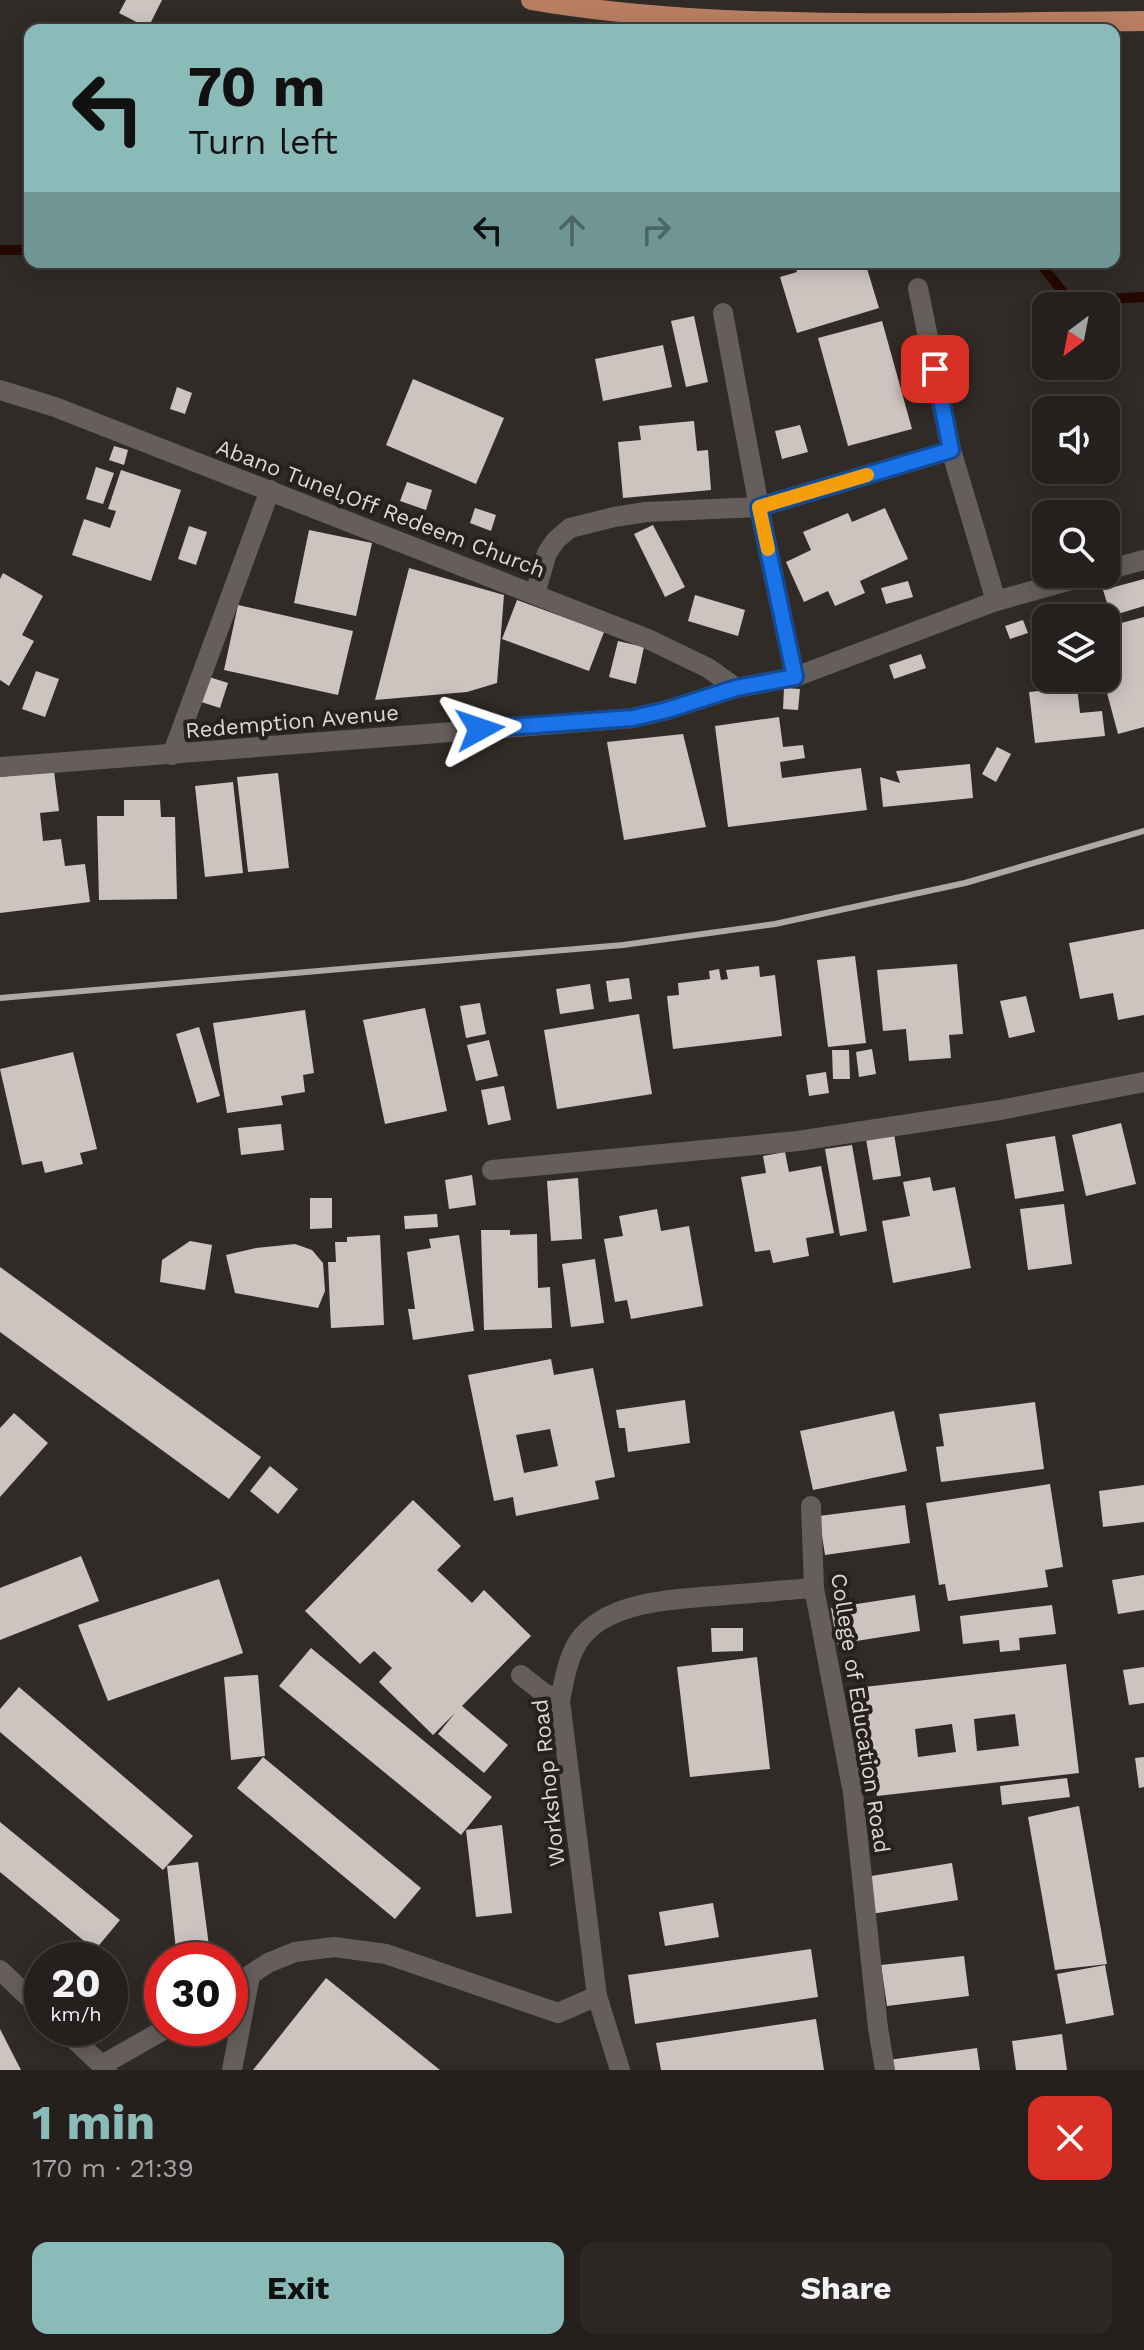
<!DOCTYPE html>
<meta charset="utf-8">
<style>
:root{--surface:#25201d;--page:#2d2826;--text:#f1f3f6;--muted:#a3a3a4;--line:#423e3b;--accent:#8bbbb9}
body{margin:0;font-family:"Work Sans",sans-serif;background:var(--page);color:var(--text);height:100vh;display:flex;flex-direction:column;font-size:30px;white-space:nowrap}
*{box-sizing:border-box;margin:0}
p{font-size:26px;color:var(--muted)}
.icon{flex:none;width:44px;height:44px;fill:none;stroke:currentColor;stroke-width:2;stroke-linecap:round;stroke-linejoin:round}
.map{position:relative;height:2070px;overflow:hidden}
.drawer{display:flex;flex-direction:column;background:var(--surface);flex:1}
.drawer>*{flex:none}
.hud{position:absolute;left:24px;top:24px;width:1096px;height:244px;border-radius:16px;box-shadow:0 4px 20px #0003,0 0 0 2px var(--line);background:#8bbbb9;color:#111;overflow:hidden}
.needle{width:52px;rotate:212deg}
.controls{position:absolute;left:1032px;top:292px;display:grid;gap:16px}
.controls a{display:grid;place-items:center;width:88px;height:88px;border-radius:16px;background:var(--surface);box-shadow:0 4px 20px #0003,0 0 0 2px var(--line);font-size:40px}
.speed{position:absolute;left:24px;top:1942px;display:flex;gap:16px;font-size:40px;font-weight:700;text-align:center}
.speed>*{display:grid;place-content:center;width:104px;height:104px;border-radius:50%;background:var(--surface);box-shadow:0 4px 20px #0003,0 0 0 2px var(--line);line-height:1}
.speed small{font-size:20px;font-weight:400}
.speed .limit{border:12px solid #d22;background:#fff;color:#111}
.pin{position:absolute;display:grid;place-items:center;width:68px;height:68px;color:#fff;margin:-34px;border-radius:16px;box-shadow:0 4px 12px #0006}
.me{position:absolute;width:88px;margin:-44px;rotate:85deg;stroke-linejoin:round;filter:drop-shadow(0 0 6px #0008)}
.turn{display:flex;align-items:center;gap:28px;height:168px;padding:0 32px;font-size:36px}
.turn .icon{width:104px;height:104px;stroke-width:2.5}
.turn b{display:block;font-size:56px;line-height:68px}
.lanes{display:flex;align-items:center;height:76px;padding:0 32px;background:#0003;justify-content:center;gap:40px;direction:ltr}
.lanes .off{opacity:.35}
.round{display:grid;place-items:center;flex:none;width:84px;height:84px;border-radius:16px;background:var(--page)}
.head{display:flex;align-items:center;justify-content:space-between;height:136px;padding:0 32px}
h1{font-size:48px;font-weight:700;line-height:60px;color:var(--accent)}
.action{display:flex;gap:16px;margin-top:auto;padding:16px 32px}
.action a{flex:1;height:92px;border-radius:16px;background:var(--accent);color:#111;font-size:32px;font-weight:700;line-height:92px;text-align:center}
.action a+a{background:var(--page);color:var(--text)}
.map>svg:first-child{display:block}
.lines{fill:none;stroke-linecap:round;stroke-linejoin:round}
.stream{stroke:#260800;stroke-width:10}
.building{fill:#cdc4c0;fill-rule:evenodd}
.minor{stroke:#665e5a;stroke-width:20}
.major{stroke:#b87e61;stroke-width:20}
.rail{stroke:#aea9a6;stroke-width:6}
.route-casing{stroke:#114b97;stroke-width:20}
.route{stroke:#1a73e8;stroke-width:14}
.slow{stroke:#f59e0b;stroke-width:14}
.labels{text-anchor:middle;stroke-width:8;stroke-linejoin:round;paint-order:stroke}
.street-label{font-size:22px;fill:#ddd8d6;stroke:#27211e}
</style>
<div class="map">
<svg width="1144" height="2070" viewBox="0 0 1144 2070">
<rect width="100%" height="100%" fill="#312b27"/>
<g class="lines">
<g class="stream">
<path d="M0,250H30"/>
<path d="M1039,262L1070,301L1144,297"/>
</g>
</g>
<g class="building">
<path d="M126,0H162L148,28L119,13Z"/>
<path d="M794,262H865L879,308L797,333L780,277L797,272Z"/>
<path d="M694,316L708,382L686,387L671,321Z"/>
<path d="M882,321L912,429L848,446L818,338Z"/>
<path d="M663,345L672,387L603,401L595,359Z"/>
<path d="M413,379L504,418L476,484L386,445Z"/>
<path d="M177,387L192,393L185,414L170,409Z"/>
<path d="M694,421L697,451L708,450L711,490L623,498L618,442L641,440L639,426Z"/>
<path d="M800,425L808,452L782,459L775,431Z"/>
<path d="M114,446L128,450L124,465L109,460Z"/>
<path d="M96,467L114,473L103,504L86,499Z"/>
<path d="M121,470L181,490L151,581L72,555L84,519L110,528L116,511L108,509Z"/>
<path d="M407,482L432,490L426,510L400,501Z"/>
<path d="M475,508L496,515L491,531L470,523Z"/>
<path d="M885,508L908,559L860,581L865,593L835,606L828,591L804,602L786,562L811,550L803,532L848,513L852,522Z"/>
<path d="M653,525L685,587L665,597L634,534Z"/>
<path d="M189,526L207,532L196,565L178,559Z"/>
<path d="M309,530L372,543L356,616L294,603Z"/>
<path d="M409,568L504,595L497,683L467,692L375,700Z"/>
<path d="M3,573L43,596L22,635L34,641L9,686L0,680V579Z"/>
<path d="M1144,579V606L1111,616L1103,590Z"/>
<path d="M908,581L913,597L886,604L881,588Z"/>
<path d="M695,595L745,610L738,636L688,621Z"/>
<path d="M517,600L604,632L589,671L502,639Z"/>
<path d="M238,605L353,631L338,695L224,670Z"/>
<path d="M1144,617V727L1118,734L1103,678H1106V627Z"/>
<path d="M1023,620L1028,633L1010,639L1005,626Z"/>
<path d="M618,641L644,647L636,684L609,677Z"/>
<path d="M921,654L926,668L894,679L889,665Z"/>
<path d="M36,671L59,679L45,717L22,709Z"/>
<path d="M206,676L228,683L220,708L198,701Z"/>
<path d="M1077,687L1080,713L1102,711L1105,736L1035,743L1029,692Z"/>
<path d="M784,688L800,689L798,710L783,709Z"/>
<path d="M779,717L783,747L803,745L805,758L780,762L782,778L861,768L867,810L728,827L715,726Z"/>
<path d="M683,734L706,827L624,840L607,742Z"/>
<path d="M997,747L1011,754L996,782L982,774Z"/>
<path d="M970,764L973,798L883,807L880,777L900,783L896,771Z"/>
<path d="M54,771L59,811L40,813L43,841L61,839L65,866L85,864L90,902L0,913V777Z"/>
<path d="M278,773L289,868L248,872L237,777Z"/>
<path d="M233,782L243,873L205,877L195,786Z"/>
<path d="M124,800H160L161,817H175L177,899L99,900L97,816H124Z"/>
<path d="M1144,929V1015L1118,1020L1113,993L1080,999L1069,943Z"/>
<path d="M855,956L866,1043L828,1047L817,960Z"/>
<path d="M957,964L963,1034L949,1035L951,1058L909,1061L906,1029L883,1031L877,970Z"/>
<path d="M759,966L760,977L775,975L782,1036L673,1049L667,996L679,995L678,983L710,979L709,971L719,969L721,980L728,979L726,970Z"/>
<path d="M629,978L632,999L609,1002L606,981Z"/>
<path d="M590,984L594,1009L560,1014L556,989Z"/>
<path d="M1026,996L1035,1032L1009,1038L1000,1001Z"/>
<path d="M480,1003L486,1034L466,1038L460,1006Z"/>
<path d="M425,1008L447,1111L385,1124L363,1020Z"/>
<path d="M305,1010L314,1073L303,1075L305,1092L281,1096L283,1105L227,1113L213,1023Z"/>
<path d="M639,1014L652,1094L557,1109L544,1030Z"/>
<path d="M199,1027L220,1096L197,1103L176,1034Z"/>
<path d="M489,1040L498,1076L476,1081L467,1045Z"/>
<path d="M872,1049L876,1074L859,1077L856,1052Z"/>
<path d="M832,1050H849L850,1079H833Z"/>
<path d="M73,1052L97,1149L80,1153L83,1164L45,1173L42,1161L22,1165L0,1069Z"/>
<path d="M826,1072L829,1093L809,1096L806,1075Z"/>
<path d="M504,1086L511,1120L488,1125L481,1090Z"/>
<path d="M1121,1123L1136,1184L1086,1196L1072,1135Z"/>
<path d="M281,1124L284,1150L241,1155L238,1128Z"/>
<path d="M894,1134L901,1176L873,1180L866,1139Z"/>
<path d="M1055,1136L1064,1191L1015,1199L1006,1144Z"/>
<path d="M852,1145L867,1231L840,1236L825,1149Z"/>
<path d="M785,1152L789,1172L821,1166L834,1233L806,1238L809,1256L773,1263L770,1250L755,1252L741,1177L766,1173L763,1156Z"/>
<path d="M472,1175L476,1205L449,1209L445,1180Z"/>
<path d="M930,1177L933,1191L955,1187L971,1268L893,1283L882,1221L910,1216L903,1182Z"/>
<path d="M578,1178L582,1239L551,1241L547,1181Z"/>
<path d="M310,1198H332V1228L310,1229Z"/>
<path d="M1064,1204L1072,1264L1028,1270L1020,1209Z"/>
<path d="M657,1209L661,1231L689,1226L703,1306L631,1319L627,1300L615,1302L604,1239L623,1236L619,1216Z"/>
<path d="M437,1214L438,1227L405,1229L404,1216Z"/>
<path d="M481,1230H510V1235L537,1234L538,1288L550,1287L552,1328L484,1330Z"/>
<path d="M380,1235L384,1325L331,1328L328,1262H336L335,1242H347V1237Z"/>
<path d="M459,1235L474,1331L413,1340L408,1309H415L407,1252L431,1248L429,1239Z"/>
<path d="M190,1241L212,1245L205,1290L160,1282L162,1260Z"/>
<path d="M295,1244L312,1250L323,1263L325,1291L318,1308L235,1293L226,1255L256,1248Z"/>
<path d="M595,1259L604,1323L571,1327L562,1264Z"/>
<path d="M0,1267L261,1457L229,1499L0,1332Z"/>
<path d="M551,1359L554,1375L593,1368L615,1477L595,1481L599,1499L516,1516L513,1497L494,1501L468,1375ZM550,1429L558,1466L524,1473L516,1435Z"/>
<path d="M685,1400L690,1443L628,1452L625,1428H619L616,1410Z"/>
<path d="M1035,1402L1044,1469L941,1482L936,1447L944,1446L939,1414Z"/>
<path d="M894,1411L907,1471L813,1490L800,1431Z"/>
<path d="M14,1413L48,1443L0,1497V1428Z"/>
<path d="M270,1466L298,1489L278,1514L250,1491Z"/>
<path d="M1050,1484L1063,1567L1045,1570L1048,1587L948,1601L945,1584L939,1585L926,1503Z"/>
<path d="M1144,1485V1522L1103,1527L1099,1491Z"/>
<path d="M413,1500L461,1546L437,1570L472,1603L484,1590L531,1636L462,1706L508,1745L484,1773L438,1734L455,1713L433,1735L379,1682L392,1668L374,1651L360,1664L305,1611Z"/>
<path d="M905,1505L910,1543L825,1555L819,1516Z"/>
<path d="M81,1556L99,1601L0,1640V1588Z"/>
<path d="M1144,1575V1610L1118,1614L1112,1580Z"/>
<path d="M219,1579L243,1653L108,1701L78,1625Z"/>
<path d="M915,1595L920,1631L837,1644L831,1608Z"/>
<path d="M1052,1605L1056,1634L1019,1638L1020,1650L1000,1652L999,1640L963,1644L960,1616Z"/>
<path d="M711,1628H743V1651L712,1652Z"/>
<path d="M311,1648L492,1797L461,1835L279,1686Z"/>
<path d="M757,1657L770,1769L690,1777L677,1667Z"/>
<path d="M1066,1664L1079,1773L877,1796L864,1687ZM1015,1714L1019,1746L977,1751L974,1719ZM952,1724L956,1752L918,1757L915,1729Z"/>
<path d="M1144,1667V1703L1129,1705L1123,1670Z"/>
<path d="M258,1675L265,1756L231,1760L224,1677Z"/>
<path d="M19,1687L193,1836L163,1870L0,1732V1709Z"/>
<path d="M263,1757L421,1888L395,1919L237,1788Z"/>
<path d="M1144,1757V1787L1139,1788L1135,1758Z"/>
<path d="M1067,1778L1070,1797L1002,1805L1000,1786Z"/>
<path d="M1079,1806L1107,1964L1055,1970L1028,1817Z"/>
<path d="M0,1822L120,1920L95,1950L0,1872Z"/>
<path d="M502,1825L512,1913L476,1917L466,1830Z"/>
<path d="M198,1862L209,1946L176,1950L167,1866Z"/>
<path d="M952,1863L958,1900L871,1914L865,1877Z"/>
<path d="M713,1903L719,1937L665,1946L659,1912Z"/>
<path d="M811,1949L818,1997L635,2024L628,1975Z"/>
<path d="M964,1956L969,1996L887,2006L881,1965Z"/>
<path d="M1105,1965L1114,2015L1066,2024L1057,1974Z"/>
<path d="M326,1978L440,2070H253Z"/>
<path d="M816,2019L824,2070H661L656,2043Z"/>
<path d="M0,2029L21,2070H0Z"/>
<path d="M1062,2034L1067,2070H1016L1012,2041Z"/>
<path d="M977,2048L980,2070H889L888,2060Z"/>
</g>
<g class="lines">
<g class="minor">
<path d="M918,288L951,450L996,601"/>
<path d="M723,313L759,507L795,677"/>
<path d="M0,390L55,407L648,639L708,668L736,688"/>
<path d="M1106,570L1144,560"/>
<path d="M535,594L547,553L556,540L570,528L614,517L646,512L759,507L951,450"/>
<path d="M172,755L270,490"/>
<path d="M0,767L633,718L667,710L736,688L795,677L996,601L1093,574"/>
<path d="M492,1170L798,1141L1000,1110L1144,1082"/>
<path d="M811,1506L814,1588L853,1793L878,2028L885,2070"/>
<path d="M521,1675L544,1693L560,1701"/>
<path d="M0,1970L42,2010"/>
<path d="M230,1988L268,1963L295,1952L334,1947L386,1954L558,2013L597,1996"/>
<path d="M62,2028L107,2070"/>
<path d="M102,2065L167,2028"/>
<path d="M232,2070L250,1976"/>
<path d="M620,2070L597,1996L560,1701C564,1681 567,1660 578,1642C606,1599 681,1599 727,1595C756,1593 785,1590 814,1588"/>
</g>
<path class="major" d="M531,0C635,18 741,22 846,23C945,24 1045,22 1144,21"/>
<path class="rail" d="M0,998L623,945L775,924L965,883L1144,831"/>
</g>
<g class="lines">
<defs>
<path id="route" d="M480,729L633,718L667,710L736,688L795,677L759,507L951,450L935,369"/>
</defs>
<use href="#route" class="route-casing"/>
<use href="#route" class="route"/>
<path class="slow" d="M768,549L759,507L867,475"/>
</g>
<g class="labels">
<g class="street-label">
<text transform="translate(381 508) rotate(21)" y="8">Abano Tunel,Off Redeem Church</text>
<text transform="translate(292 721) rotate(-5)" y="8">Redemption Avenue</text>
<text transform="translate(861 1713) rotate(81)" y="8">College of Education Road</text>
<text transform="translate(548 1783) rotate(-96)" y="8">Workshop Road</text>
</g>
</g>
</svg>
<div class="controls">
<a><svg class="needle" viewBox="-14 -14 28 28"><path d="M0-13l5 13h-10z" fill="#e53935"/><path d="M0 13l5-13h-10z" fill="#a3a3a4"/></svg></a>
<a><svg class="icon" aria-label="sound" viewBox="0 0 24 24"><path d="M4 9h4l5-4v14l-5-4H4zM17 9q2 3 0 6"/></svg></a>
<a><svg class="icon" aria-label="search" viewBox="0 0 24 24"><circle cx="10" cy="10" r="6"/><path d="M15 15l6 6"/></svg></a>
<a><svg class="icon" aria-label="layers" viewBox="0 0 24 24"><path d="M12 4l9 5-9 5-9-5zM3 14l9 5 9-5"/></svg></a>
</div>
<div class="speed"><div>20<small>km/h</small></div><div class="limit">30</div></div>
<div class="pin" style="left:935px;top:369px;background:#d93025"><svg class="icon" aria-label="arrive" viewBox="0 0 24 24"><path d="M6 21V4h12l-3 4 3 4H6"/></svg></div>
<svg class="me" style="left:480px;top:729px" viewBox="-20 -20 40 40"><path d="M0-17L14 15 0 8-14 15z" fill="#1a73e8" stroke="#fff" stroke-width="4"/></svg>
<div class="hud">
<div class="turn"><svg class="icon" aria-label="left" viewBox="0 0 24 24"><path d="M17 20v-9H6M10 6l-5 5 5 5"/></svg><div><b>70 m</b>Turn left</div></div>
<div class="lanes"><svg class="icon" aria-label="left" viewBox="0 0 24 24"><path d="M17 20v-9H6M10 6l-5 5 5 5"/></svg><svg class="icon off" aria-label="ahead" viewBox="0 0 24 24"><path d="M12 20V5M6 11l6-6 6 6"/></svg><svg class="icon off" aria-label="right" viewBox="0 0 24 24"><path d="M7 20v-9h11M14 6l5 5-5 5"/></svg></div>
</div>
</div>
<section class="drawer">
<div class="head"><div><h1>1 min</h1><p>170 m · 21:39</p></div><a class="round" style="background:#d93025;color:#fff"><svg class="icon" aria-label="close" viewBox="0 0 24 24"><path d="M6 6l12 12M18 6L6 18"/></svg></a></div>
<div class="action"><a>Exit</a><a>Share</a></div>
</section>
